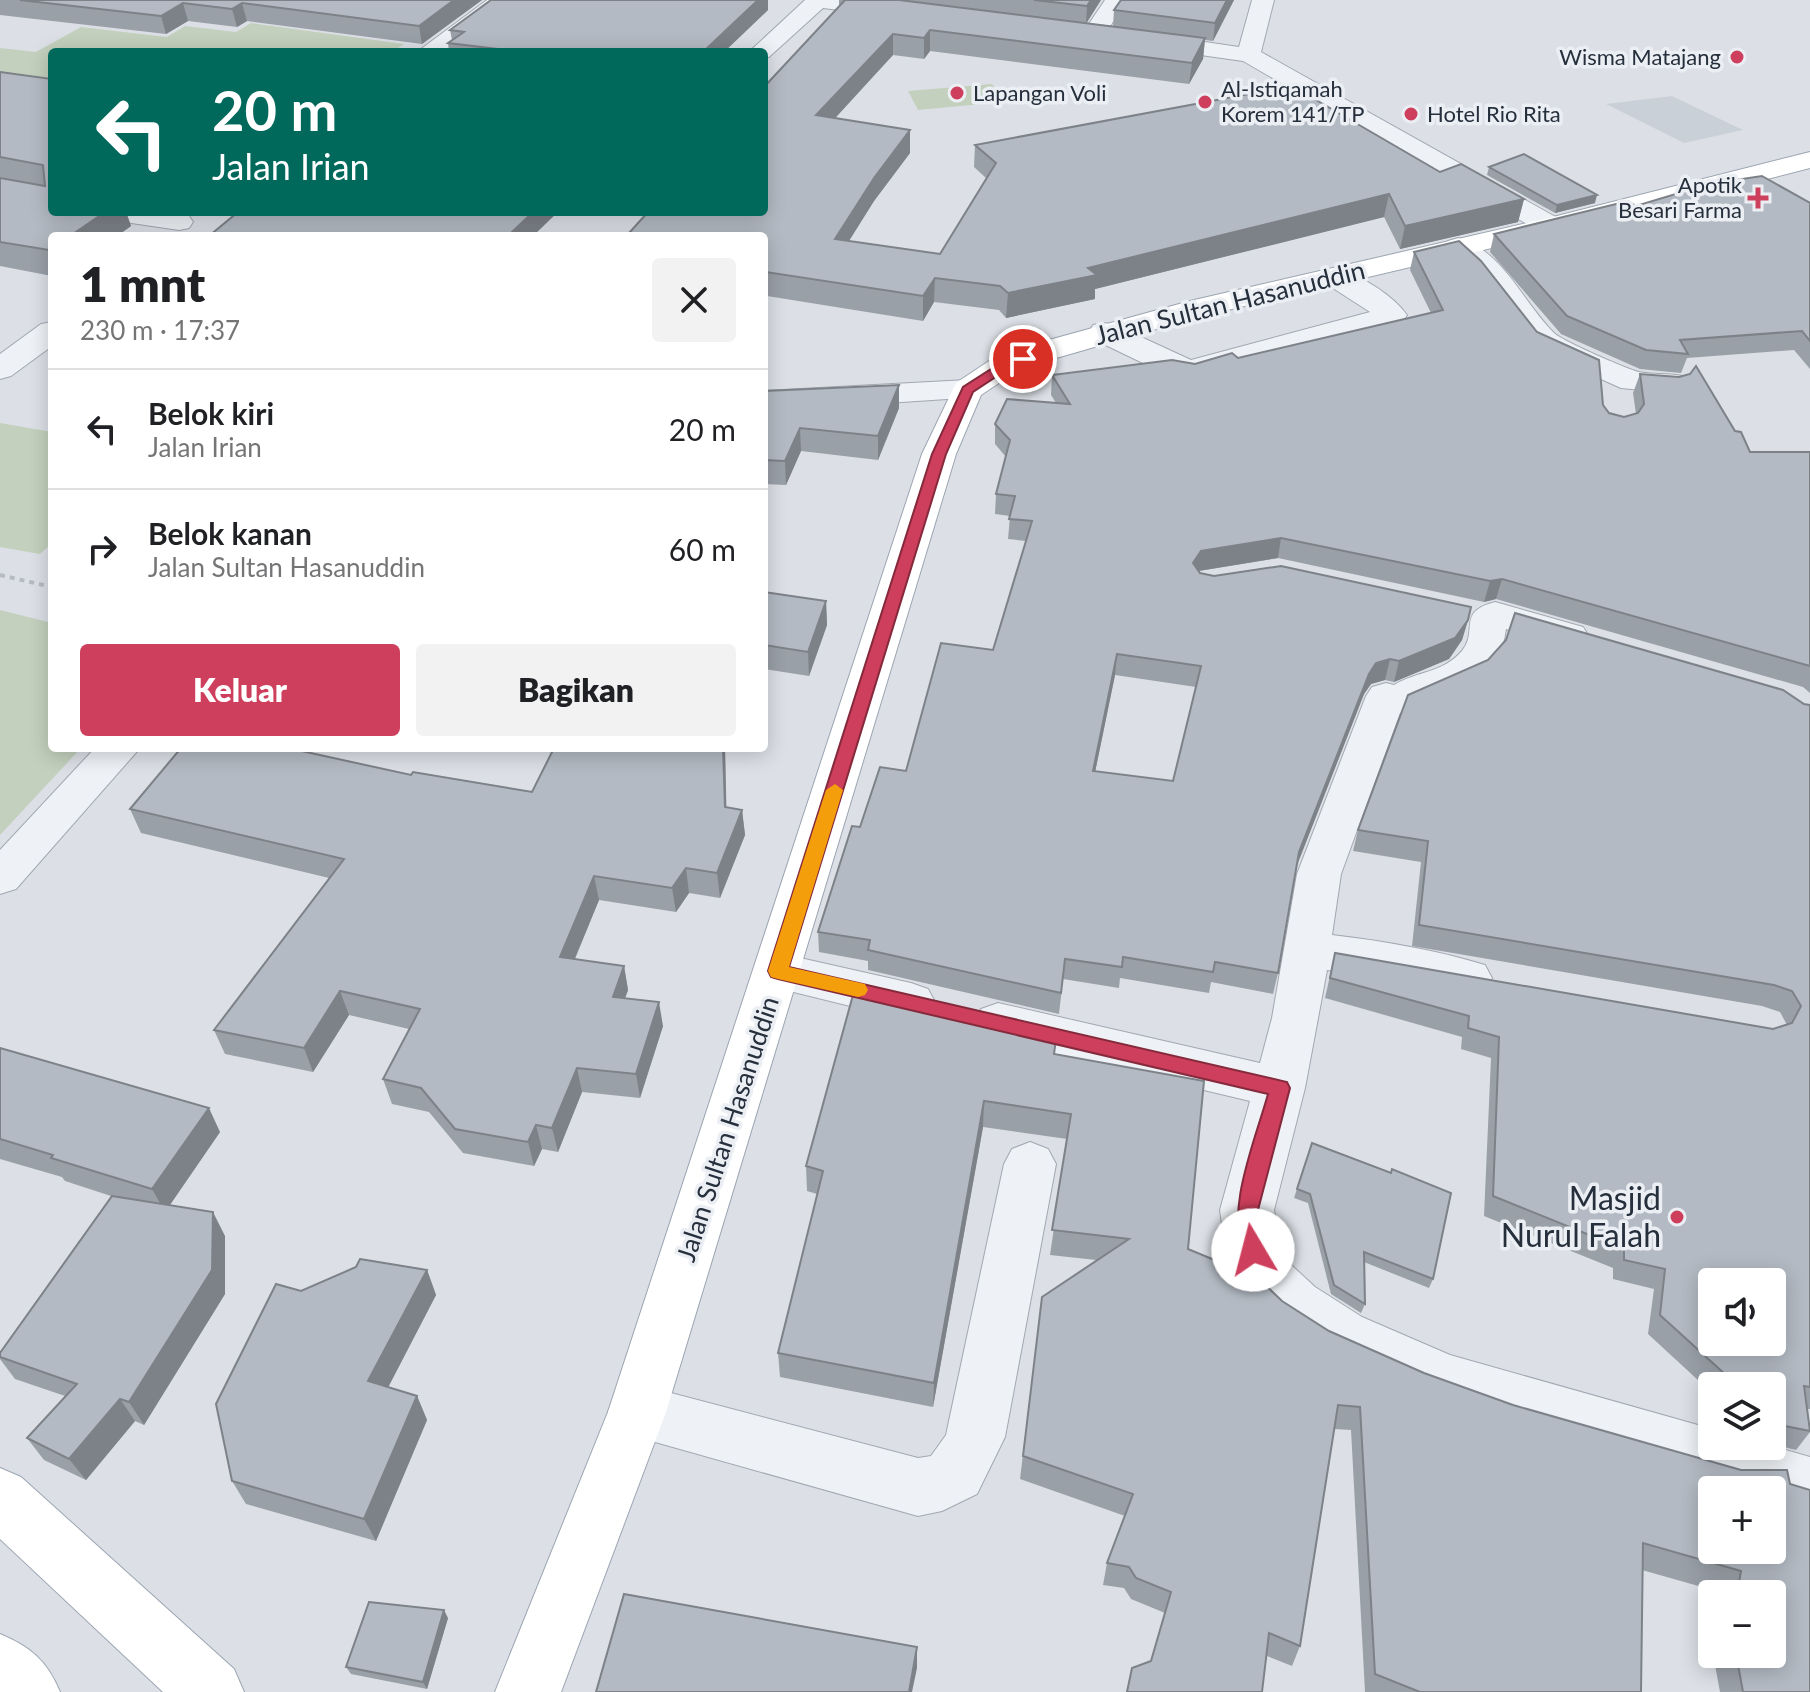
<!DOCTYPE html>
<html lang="id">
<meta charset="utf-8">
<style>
:root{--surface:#fff;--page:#f2f2f2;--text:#202124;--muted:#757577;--line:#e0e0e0;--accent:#cd3f5c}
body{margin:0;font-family:Lato,sans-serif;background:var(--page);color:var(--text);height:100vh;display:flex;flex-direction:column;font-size:30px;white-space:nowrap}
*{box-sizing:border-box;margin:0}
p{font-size:26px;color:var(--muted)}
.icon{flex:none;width:44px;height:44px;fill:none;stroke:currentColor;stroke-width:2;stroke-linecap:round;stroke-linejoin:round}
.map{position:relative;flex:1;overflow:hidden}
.panel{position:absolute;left:48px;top:232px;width:720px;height:520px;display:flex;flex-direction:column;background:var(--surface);border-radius:8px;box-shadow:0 4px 20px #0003}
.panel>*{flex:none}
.banner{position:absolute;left:48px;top:48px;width:720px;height:168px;border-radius:8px;box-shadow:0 4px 20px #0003;background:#00695c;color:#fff;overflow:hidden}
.fabs{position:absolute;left:1698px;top:1268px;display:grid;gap:16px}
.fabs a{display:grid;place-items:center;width:88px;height:88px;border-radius:8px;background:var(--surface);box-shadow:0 4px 20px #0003;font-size:40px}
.pin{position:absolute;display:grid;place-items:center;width:68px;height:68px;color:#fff;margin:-34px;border:4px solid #fff;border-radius:50%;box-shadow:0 2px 8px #0007}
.me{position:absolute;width:88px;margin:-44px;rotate:352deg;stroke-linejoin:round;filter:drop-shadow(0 0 6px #0008)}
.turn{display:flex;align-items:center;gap:28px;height:168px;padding:0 32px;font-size:36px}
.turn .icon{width:104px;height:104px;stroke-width:2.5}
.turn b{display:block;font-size:56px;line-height:68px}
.round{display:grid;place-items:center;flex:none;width:84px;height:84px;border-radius:8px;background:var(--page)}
.overview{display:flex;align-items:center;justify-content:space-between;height:136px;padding:0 32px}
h1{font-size:48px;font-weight:800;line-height:60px}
.button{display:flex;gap:16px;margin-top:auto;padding:16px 32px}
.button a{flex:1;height:92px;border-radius:8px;background:var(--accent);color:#fff;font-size:32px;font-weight:800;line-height:92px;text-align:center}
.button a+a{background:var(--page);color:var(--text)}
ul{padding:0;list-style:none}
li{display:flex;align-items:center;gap:24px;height:120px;padding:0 32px;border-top:2px solid var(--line)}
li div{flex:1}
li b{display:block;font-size:30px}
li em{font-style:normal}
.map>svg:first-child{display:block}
.built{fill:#cad0d8}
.green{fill:#c3d0bd}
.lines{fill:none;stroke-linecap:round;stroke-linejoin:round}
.minor-casing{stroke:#a2a7b0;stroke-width:2}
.major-casing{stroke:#9ba5b2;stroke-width:2}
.path{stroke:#b6bbc1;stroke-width:4;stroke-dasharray:5 5;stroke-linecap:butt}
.minor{fill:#eef1f5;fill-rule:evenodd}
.major{fill:#fff;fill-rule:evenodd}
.wall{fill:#9aa0a8;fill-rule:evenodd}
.shaded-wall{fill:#7d8288}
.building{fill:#b3bac3;stroke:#7d8288;stroke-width:2;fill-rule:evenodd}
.route{fill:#cd3f5c;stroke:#85293c;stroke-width:2}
.slow{fill:#f59e0b}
.poi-dot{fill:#cd3f5c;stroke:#ebeff4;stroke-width:3}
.labels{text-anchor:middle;stroke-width:7;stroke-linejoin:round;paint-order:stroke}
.far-poi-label{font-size:22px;fill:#262f3c;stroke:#ebeff4;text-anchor:start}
.street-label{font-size:26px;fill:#262f3c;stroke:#ebeff4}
.near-poi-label{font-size:32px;fill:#262f3c;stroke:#ebeff4;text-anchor:end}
</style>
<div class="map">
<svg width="1810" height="1692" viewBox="0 0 1810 1692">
<rect width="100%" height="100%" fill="#dce0e6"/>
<path class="built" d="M1672,96L1743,130L1684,143L1606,104Z"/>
<g class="green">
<path d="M251,23L404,44L392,52H52V99L0,105V48L36,52L81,27L167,37L185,26L236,32Z"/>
<path d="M992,84L1003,102L918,110L908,91Z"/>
<path d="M0,423L52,432V543L40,554L0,547Z"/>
<path d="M0,610L52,623V748H81L0,835Z"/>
</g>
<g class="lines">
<defs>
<g id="minor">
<path d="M487,0H513L444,52H417Z"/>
<path d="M805,0H870L905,5L908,10L897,17L823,8L769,57L764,58V52H749Z"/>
<path d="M1105,0H1127L1102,39H1086L1082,34Z"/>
<path d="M1252,0H1274L1261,52L1561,220L1565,226L1561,232L1551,234L1541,232L1243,61L1144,47L1136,45L1132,40L1136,35L1144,33L1239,47Z"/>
<path d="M97,212H168L189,216L193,222L189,228L179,230L111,220L101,218Z"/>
<path d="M1458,238C1503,250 1523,303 1554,333C1562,341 1627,369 1639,372C1653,375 1668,373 1682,376L1687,383L1682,390L1671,393L1621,388L1534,349L1479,277L1444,247L1448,241Z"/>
<path d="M1335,268C1359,274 1393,295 1407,315L1403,321L1192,380L1172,377L1093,339L1089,332L1093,325L1104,323L1115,325L1191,360L1370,312L1325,283L1320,277L1325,271Z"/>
<path d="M52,322V346L11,376L0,379V354L41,324Z"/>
<path d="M967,380L978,383L983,390L978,397L764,411V391Z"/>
<path d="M1495,602L1583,627L1588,635L1583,643L1569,647L1506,629C1500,676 1469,688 1428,699C1419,702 1411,710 1400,713L1341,874L1332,935C1383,941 1436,950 1485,965L1492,978L1485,991L1468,996L1369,975L1327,970L1305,1088L1274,1210L1280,1246L1288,1262L1315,1287L1362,1317L1450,1355L1712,1429V1446H1772L1810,1457V1515L1772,1504V1490H1724L1443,1407L1322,1353L1275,1323L1250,1296L1234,1267L1226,1250L1220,1210L1250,1101L998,1041L981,1035L974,1022L981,1009L998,1003L1260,1063L1272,1018L1297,874L1366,696L1372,687L1386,683L1394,685C1417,671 1443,673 1462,651C1479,630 1456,612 1495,602Z"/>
<path d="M95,748H140L16,889L0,894V850Z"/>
<path d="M778,953L911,983L928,989L935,1002L928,1015L911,1021L761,984L754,971L761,958Z"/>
<path d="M1030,1142L1048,1149L1056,1164L1005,1437L977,1494L942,1511L918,1516L616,1431L608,1412L616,1393L637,1384L918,1458L931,1456L946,1435L1004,1164L1012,1149Z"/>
</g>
<g id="major">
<path d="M1810,152V168L1551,234L1198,317L1053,359L1014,373L981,395L956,454L666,1412L561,1692H495L608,1412L922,454L956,383L992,359L1031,345L1190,301L1549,218Z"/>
<path d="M0,1468L21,1477L234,1669L244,1692H163L0,1539Z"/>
<path d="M0,1634C31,1647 47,1661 60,1692H0Z"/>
</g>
</defs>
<use href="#minor" class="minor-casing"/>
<use href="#major" class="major-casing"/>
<path class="path" d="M0,575L52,587"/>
<use href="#minor" class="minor"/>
<use href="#major" class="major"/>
</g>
<g class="wall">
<path d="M0,0H482L422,44L247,21L237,27L188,21L166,34L0,15Z"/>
<path d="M839,0H1101L1086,23L1113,26L1114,10L1121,0H1234L1213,41L1205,40L1203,59L1189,84L930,51L924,59L893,55L834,118L910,153L874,201L849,241L940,254L986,178L974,167L975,145L1440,172L1524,199L1518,222L1400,249L1384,217L1095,289V299L1006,318L999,310L934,302L923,321L767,296L764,300V236H629V233L839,7Z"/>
<path d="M768,10L724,52H449L448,43L452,40L450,30Z"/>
<path d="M0,72L52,79V212H126L131,226L117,236H52V276L0,266Z"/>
<path d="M1489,167L1595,203L1555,213L1487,175Z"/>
<path d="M1810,203V369L1794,350L1687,358L1681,373L1640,369L1561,334L1490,252L1494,234L1636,206Z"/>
<path d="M1414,252L1537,332L1603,405L1609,413L1624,417L1636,414L1633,393L1640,374L1735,431L1750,452H1810V693L1803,687L1496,599L1484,602L1278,558L1199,571L1200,573L1214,576L1468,620L1462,640L1449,659L1394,682L1385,680L1371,684L1364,694L1296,867L1278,973L1273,994L1211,982L1209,993L1120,978L1119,988L1063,979L1059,1014L868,970V961L819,952L818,932L860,827L906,771L993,650L1026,541L1008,539L1010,516L995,514L996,494L1006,457L995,444V424L1056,403L1051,395L1052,375L1195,364L1238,358L1431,313L1410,270ZM1115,675L1196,687L1173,781L1095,772Z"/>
<path d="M899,385V408L878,460L801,451L786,485L764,484V391Z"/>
<path d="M764,592L826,601L827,625L809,676L764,669Z"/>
<path d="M1804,704L1810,705V1409H1807L1810,1432L1796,1450L1772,1444V1386H1712V1393L1648,1334L1654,1289L1613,1279V1268L1484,1216L1491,1058L1461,1049L1462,1037L1325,998L1335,953L1773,1029L1787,1025L1780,1012L1762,1006L1412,946L1421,862L1353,851L1358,830Z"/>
<path d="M554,748H725L726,807L742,810L745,835L720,898L689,893L676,912L599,900L575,959L624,966L628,990L625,998L663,1026L640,1098L582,1092L558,1152L542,1149L534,1166L463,1153L429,1112L392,1104L383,1079L409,1029L349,1015L313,1072L225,1054L214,1030L329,878L141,833L130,809L411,775L532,792Z"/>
<path d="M0,1048L220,1132L170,1205L225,1236V1294L144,1425L135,1421L86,1480L44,1460L27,1438L65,1396L15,1379L0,1359V1353L111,1196L65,1181L62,1177L0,1159Z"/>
<path d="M1054,1054L1188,1249L1282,1301L1329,1331L1424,1373L1513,1405L1741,1470L1810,1692H1720L1713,1654H1772V1594H1722L1723,1593L1642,1570L1641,1692H1365L1351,1430L1334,1429L1300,1646L1292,1666L1267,1656L1262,1692H1126L1132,1668L1151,1661L1165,1613L1131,1599L1124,1588L1103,1585L1107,1563L1125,1516L1020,1479L1042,1297L1096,1260L1050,1255L1067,1139L983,1127L933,1407L780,1377L778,1353L817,1194L807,1191L806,1166Z"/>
<path d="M1312,1143L1433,1279L1429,1288L1364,1262L1365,1304L1361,1313L1331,1294L1308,1203L1294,1198Z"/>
<path d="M427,1270L436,1295L388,1387L417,1396L427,1420L376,1541L246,1504L232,1481L301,1291Z"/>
<path d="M448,1618L427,1689L351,1674L346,1667Z"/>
</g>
<g class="shaded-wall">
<path d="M454,0H482L422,44L419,26Z"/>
<path d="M758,0H768V10L724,52H703Z"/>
<path d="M1091,0H1101L1086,24L1087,6Z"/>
<path d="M1227,0H1234L1213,41L1215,23Z"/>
<path d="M183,3L188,21L166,34L161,16Z"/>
<path d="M242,3L247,21L237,27L232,9Z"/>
<path d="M930,30V51L924,59V38Z"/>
<path d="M893,34V55L817,138L816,115Z"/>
<path d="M1205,38L1203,59L1189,84L1192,63Z"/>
<path d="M910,130V153L874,201L835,263V239L874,178Z"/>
<path d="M1389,194L1384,217L1095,289V299L1006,318L1008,293L1088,268Z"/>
<path d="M1597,195L1595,203L1555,213L1557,205Z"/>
<path d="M1524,199L1518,222L1400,249L1405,226Z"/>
<path d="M105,212H126L131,226L117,236H70Z"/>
<path d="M533,212H558L533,236H508Z"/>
<path d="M766,272L767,296L764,300V274Z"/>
<path d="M935,278L934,302L923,321V296Z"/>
<path d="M899,385V408L878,460V436Z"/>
<path d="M800,428L801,451L786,485L785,461Z"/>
<path d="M1281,538L1278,558L1198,571L1193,563L1201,551Z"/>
<path d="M1502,579L1496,599L1484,602L1490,581Z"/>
<path d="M826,601L827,625L809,676L808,652Z"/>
<path d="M1468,620L1462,640L1449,659L1394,682L1399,661Z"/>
<path d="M1117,654L1115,675L1091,792L1093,771Z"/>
<path d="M1390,659L1385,680L1371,684L1364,694L1294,873L1299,852L1369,674L1376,663Z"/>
<path d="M723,748H725L727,832L725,807Z"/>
<path d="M742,810L745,835L720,898L717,873Z"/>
<path d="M686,868L689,893L676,912L672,888Z"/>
<path d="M594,876L599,900L565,982L560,957Z"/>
<path d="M624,966L628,990L617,1021L613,997Z"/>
<path d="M340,991L349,1015L313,1072L304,1048Z"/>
<path d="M659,1002L663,1026L640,1098L636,1074Z"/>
<path d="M577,1068L582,1092L558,1152L552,1128Z"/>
<path d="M984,1101L983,1127L933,1407L934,1383Z"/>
<path d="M209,1108L220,1132L165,1212L152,1189Z"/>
<path d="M536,1125L542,1149L534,1166L528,1142Z"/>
<path d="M213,1212L225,1236V1294L144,1425L129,1402Z"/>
<path d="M427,1270L436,1295L379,1405L368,1381Z"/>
<path d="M417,1396L427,1420L376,1541L364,1519Z"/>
<path d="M120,1399L135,1421L86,1480L69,1459Z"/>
<path d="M444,1610L448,1618L427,1689L423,1682Z"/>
<path d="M917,1647V1668L912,1692H909Z"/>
</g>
<g class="building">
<path d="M20,0H454L419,26L242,3L232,9L183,3L161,16Z"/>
<path d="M491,0H758L703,52H495L498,49L448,43L464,32L450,30Z"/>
<path d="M845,0H899L1205,38L1192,63L930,30L924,38L893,34L816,115L910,130L874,178L835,239L940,254L996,163L975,145L1292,86L1440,172L1461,164L1524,199L1405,226L1389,194L1088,268L1097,275L1008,293L1000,286L935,278L923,296L766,272L764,274V236H648L629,233L648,212H764V87Z"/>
<path d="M1034,0H1091L1087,6Z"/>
<path d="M1121,0H1227L1215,23L1114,10Z"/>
<path d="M0,72L52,79V212H105L70,236H52V249L49,250L0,242V178L45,186L43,165L0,157Z"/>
<path d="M1524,154L1597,195L1557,205L1489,167Z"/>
<path d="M1762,176L1810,203V341L1802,331L1680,340L1688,354L1646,350L1567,316L1494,234L1628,201L1636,206L1709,184Z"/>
<path d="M238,212H533L508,236H209Z"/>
<path d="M1459,241L1481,261L1537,332L1599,360L1603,405L1609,413L1624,417L1638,413L1644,404L1640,374L1679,377L1690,374L1696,366L1735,431L1741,432L1750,452H1810V666L1502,579L1490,581L1281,538L1201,551L1193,563L1200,573L1214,576L1281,566L1471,607L1468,620L1455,638L1399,661L1390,659L1376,663L1369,674L1299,852L1278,973L1215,962L1213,972L1123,957L1122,967L1065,959L1061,993L868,950L870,940L818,932L852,826L860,827L880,767L906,771L941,643L993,650L1032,521L1009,519L1015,496L996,494L1010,440L995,424L1007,399L1070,404L1052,375L1172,360L1195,364L1232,353L1238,358L1443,310L1414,252ZM1117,654L1201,666L1173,781L1093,771Z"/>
<path d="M899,385L878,436L800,428L785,461L764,460V391Z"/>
<path d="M764,592L826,601L808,652L764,645Z"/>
<path d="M1515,613L1783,690L1804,704L1810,705V1387L1804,1386L1810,1431L1780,1425L1772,1417V1386H1738L1660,1315L1665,1269L1624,1260V1249L1493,1196L1499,1037L1468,1028L1469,1016L1330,978L1335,953L1773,1029L1792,1023L1801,1006L1792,991L1774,985L1419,925L1428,841L1358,830L1408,695L1488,660L1506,640ZM1712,1282H1772V1342H1712Z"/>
<path d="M181,748H288L411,775L413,772L532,792L554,748H723L725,807L742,810L717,873L686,868L672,888L594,876L560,957L624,966L613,997L659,1002L636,1074L577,1068L552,1128L536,1125L528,1142L455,1129L421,1088L383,1079L420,1009L340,991L304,1048L214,1030L344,859L130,809Z"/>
<path d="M856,984L1057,1031L1054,1054L1204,1081L1188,1249L1258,1278L1282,1301L1329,1331L1424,1373L1513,1405L1741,1470H1787L1790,1484L1810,1490V1692H1743L1736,1654H1772V1594H1737L1741,1571L1643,1543L1641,1692H1420L1375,1674L1360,1407L1338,1405L1300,1646L1269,1633L1262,1692H1127L1132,1668L1151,1661L1171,1592L1136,1578L1129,1567L1107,1563L1133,1494L1023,1456L1042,1297L1129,1239L1052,1230L1071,1114L984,1101L934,1383L778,1353L823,1171L806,1166ZM1712,1490H1772V1550H1712Z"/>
<path d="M0,1048L209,1108L152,1189L51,1158L53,1155L0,1139Z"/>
<path d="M1312,1143L1391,1173L1392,1169L1451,1193L1433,1279L1364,1252L1365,1304L1334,1285L1310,1194L1297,1189Z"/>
<path d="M112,1196L213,1212L212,1270L129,1402L120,1399L69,1459L27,1438L77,1384L0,1357V1353Z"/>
<path d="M360,1259L427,1270L368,1381L417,1396L364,1519L232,1481L216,1404L276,1284L301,1291L356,1267Z"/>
<path d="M624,1594L917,1647L909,1692H596Z"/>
<path d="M369,1602L444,1610L423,1682L346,1667Z"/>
</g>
<path class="route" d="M1023,355L1027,356V362L1008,369L973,392L946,454L789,967L1287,1082L1290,1088L1258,1210L1264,1250L1261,1257L1253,1260L1245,1257C1224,1212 1255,1141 1268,1094L778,979L771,977L768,971L932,454L963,387L999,364Z"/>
<path class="slow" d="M835,784L843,790L789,967L865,984L868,990L865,995L858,997L778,979L771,977L768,971L826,790Z"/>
<g class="poi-dot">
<circle cx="1737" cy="57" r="8"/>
<circle cx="957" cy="93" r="8"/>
<circle cx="1205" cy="102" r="8"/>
<circle cx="1411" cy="114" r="8"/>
<path d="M1754 186h8v8h8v8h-8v8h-8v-8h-8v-8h8z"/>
<circle cx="1677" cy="1217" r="8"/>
</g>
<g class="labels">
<g class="far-poi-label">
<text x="1721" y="65" text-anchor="end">Wisma Matajang</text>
<text x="1221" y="97">Al-Istiqamah<tspan x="1221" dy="25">Korem 141/TP</tspan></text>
<text x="973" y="101">Lapangan Voli</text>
<text x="1427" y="122">Hotel Rio Rita</text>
<text x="1742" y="193" text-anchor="end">Apotik<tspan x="1742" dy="25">Besari Farma</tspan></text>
</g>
<g class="street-label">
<text transform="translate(1230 303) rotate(-14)" y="9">Jalan Sultan Hasanuddin</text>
<text transform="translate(728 1129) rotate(-72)" y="9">Jalan Sultan Hasanuddin</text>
</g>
<g class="near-poi-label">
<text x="1661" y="1210">Masjid<tspan x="1661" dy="37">Nurul Falah</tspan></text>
</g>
</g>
</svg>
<div class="fabs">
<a><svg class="icon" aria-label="sound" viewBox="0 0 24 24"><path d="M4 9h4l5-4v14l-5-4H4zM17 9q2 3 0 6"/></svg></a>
<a><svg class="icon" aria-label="layers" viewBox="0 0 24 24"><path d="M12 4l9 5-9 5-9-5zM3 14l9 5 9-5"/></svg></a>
<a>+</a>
<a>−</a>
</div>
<div class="pin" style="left:1023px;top:359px;background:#d93025"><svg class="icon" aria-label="arrive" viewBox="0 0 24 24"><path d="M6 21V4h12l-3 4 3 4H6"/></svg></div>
<svg class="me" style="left:1253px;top:1250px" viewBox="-20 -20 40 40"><circle r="19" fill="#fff"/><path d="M0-13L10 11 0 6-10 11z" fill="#cd3f5c"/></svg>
<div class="banner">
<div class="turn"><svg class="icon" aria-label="left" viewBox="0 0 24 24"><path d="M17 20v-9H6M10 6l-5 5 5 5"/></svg><div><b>20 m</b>Jalan Irian</div></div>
</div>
<section class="panel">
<div class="overview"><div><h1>1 mnt</h1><p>230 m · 17:37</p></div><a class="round"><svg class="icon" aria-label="close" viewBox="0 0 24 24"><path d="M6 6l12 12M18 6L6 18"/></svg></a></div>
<ul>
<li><svg class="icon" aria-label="left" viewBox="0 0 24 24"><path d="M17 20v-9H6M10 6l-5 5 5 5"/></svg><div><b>Belok kiri</b><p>Jalan Irian</p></div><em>20 m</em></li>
<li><svg class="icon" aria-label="right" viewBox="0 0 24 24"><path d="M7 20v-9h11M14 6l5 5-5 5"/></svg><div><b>Belok kanan</b><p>Jalan Sultan Hasanuddin</p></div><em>60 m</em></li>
</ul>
<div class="button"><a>Keluar</a><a>Bagikan</a></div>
</section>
</div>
